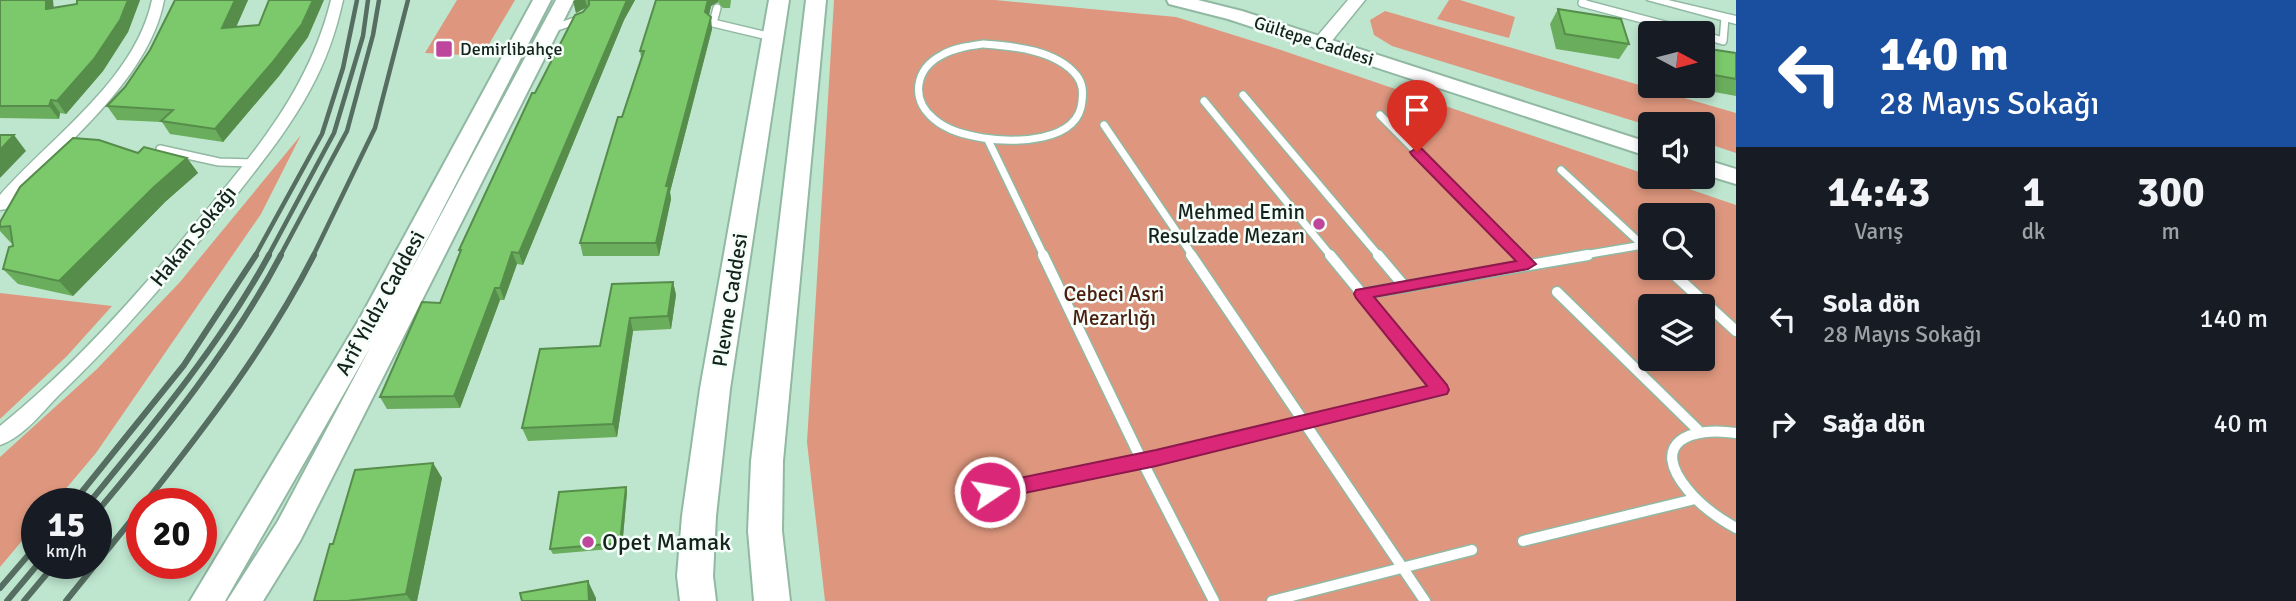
<!DOCTYPE html>
<html lang="tr">
<meta charset="utf-8">
<style>
:root{--surface:#171b24;--page:#20242c;--text:#f1f3f6;--muted:#9ea1a6}
body{margin:0;font-family:Signika,sans-serif;background:var(--page);color:var(--text);height:100vh;display:flex;flex-direction:column;font-size:26px;white-space:nowrap}
*{box-sizing:border-box;margin:0}
p{font-size:23px;color:var(--muted)}
.icon{flex:none;width:38px;height:38px;fill:none;stroke:currentColor;stroke-width:2;stroke-linecap:round;stroke-linejoin:round}
.map{position:relative;flex:1;overflow:hidden}
.details{display:flex;flex-direction:column;background:var(--surface);width:560px}
.details>*{flex:none}
.top-card{background:#1a4fa0;color:#fff;overflow:hidden}
.needle{width:46px;rotate:97deg}
.tools{position:absolute;left:1638px;top:21px;display:grid;gap:14px}
.tools a{display:grid;place-items:center;width:77px;height:77px;border-radius:7px;background:var(--surface);box-shadow:0 4px 10px #0003;font-size:35px}
.speed{position:absolute;left:21px;top:488px;display:flex;gap:14px;font-size:35px;font-weight:700;text-align:center}
.speed>*{display:grid;place-content:center;width:91px;height:91px;border-radius:50%;background:var(--surface);box-shadow:0 4px 10px #0003;line-height:1}
.speed small{font-size:18px;font-weight:400}
.speed .limit{border:10px solid #d22;background:#fff;color:#111}
.pin{position:absolute;display:grid;place-items:center;width:60px;height:60px;color:#fff;margin:-72px -30px;border-radius:50% 50% 50% 0;rotate:-45deg;box-shadow:0 0 7px #0007}
.pin .icon{rotate:45deg}
.me{position:absolute;width:77px;margin:-38px;rotate:78deg;stroke-linejoin:round;filter:drop-shadow(0 0 5px #0008)}
.turn{display:flex;align-items:center;gap:24px;height:147px;padding:0 28px;font-size:32px}
.turn .icon{width:91px;height:91px;stroke-width:2.5}
.turn b{display:block;font-size:49px;line-height:60px}
.eta{display:flex;justify-content:space-evenly;align-items:center;height:119px;text-align:center}
.eta b{font-size:42px;font-weight:800;line-height:49px}
ul{padding:0;list-style:none}
li{display:flex;align-items:center;gap:21px;height:105px;padding:0 28px}
li div{flex:1}
li b{display:block;font-size:26px}
li em{font-style:normal}
main{display:flex;flex:1;min-height:0}
.map>svg:first-child{display:block}
.green{fill:#de977e;fill-rule:evenodd}
.lines{fill:none;stroke-linecap:round;stroke-linejoin:round}
.service-far1-casing{stroke:#91b8a2;stroke-width:10}
.service-casing{stroke:#91b8a2;stroke-width:13}
.minor-casing{stroke:#91b8a2;stroke-width:3}
.tertiary-casing{stroke:#91b8a2;stroke-width:3}
.secondary-casing{stroke:#91b8a2;stroke-width:4}
.primary-casing{stroke:#91b8a2;stroke-width:4}
.service-far1{stroke:#fff;stroke-width:7}
.service{stroke:#fff;stroke-width:10}
.minor{fill:#fff;fill-rule:evenodd}
.tertiary{fill:#fff;fill-rule:evenodd}
.secondary{fill:#fff;fill-rule:evenodd}
.primary{fill:#fff;fill-rule:evenodd}
.rail-far1{stroke:#556e61;stroke-width:4.5}
.rail{stroke:#556e61;stroke-width:6}
.wall{fill:#6aad5c}
.shaded-wall{fill:#568d4b}
.building{fill:#7bc96b;stroke:#568d4b;stroke-width:2}
.route{fill:#db2777;stroke:#8e194d;stroke-width:2}
.poi-dot{fill:#be469c;stroke:#f6fefa;stroke-width:2.5}
.labels{text-anchor:middle;stroke-width:5;stroke-linejoin:round;paint-order:stroke}
.far-street-label{font-size:18px;fill:#14241c;stroke:#f6fefa}
.far-poi-label{font-size:18px;fill:#14241c;stroke:#f6fefa;text-anchor:start}
.poi-label{font-size:21px;fill:#14241c;stroke:#f6fefa;text-anchor:end}
.street-label{font-size:21px;fill:#14241c;stroke:#f6fefa}
.park-label{font-size:21px;fill:#4b1f0f;stroke:#f6fefa}
.near-poi-label{font-size:24px;fill:#14241c;stroke:#f6fefa;text-anchor:start}
</style>
<main>
<div class="map">
<svg width="1736" height="601" viewBox="0 0 1736 601">
<rect width="100%" height="100%" fill="#bee6cf"/>
<g class="green">
<path d="M457,0H515L482,56L425,53Z"/>
<path d="M834,0H995L1176,17L1278,49L1736,205V601H825L807,442ZM1650,215H1703V268H1650ZM1650,306H1703V359H1650Z"/>
<path d="M1449,0H1460L1515,17L1509,38L1437,19Z"/>
<path d="M1385,11L1736,113V153L1703,142V124L1650,126L1392,46L1374,35L1370,20Z"/>
<path d="M301,135L261,214L96,453L53,504H37V523L0,567V457L97,369L180,282Z"/>
<path d="M0,293L112,306L67,356L0,419Z"/>
</g>
<g class="lines">
<defs>
<g id="service-far1">
<path d="M1583,0L1582,3L1695,33"/>
<path d="M717,8L713,23L772,37"/>
<path d="M551,29L581,19"/>
<path d="M1703,35L1723,41L1725,18"/>
<path d="M983,44C1013,46 1057,50 1077,76C1083,84 1083,92 1082,101C1079,143 1013,143 983,138C966,135 948,131 934,119C910,99 915,69 942,55C954,48 969,46 983,44Z"/>
<path d="M1243,95L1379,256"/>
<path d="M1204,101L1331,256"/>
<path d="M1380,115L1520,256"/>
<path d="M1104,125L1193,256"/>
<path d="M988,140L1044,256"/>
<path d="M160,149L219,162L253,163"/>
<path d="M1561,170L1650,252"/>
<path d="M1578,256L1643,245"/>
</g>
<g id="service">
<path d="M1043,255L1142,461L1214,601"/>
<path d="M1191,255L1425,601"/>
<path d="M1378,255L1405,287"/>
<path d="M1519,255L1528,264"/>
<path d="M1667,268L1736,331"/>
<path d="M1557,292L1698,430"/>
<path d="M1362,294L1588,255"/>
<path d="M1736,433C1691,426 1648,442 1688,490C1701,506 1718,518 1736,528"/>
<path d="M990,492L1156,458L1441,390L1330,255"/>
<path d="M1523,541L1695,499"/>
<path d="M1272,601L1472,550"/>
</g>
<g id="minor">
<path d="M152,0H164C149,82 57,149 6,209L0,210V195C51,137 135,80 152,0Z"/>
<path d="M331,0H343C336,32 326,61 310,90C287,133 254,172 224,211C172,275 120,337 60,394C43,411 24,437 0,445V426C71,369 134,299 192,228C251,156 308,93 331,0Z"/>
<path d="M1647,0H1668L1736,16V24Z"/>
</g>
<path id="tertiary" d="M1348,0H1365L1326,48H1314L1311,44L1314,40Z"/>
<g id="secondary">
<path d="M533,0H551L406,280L556,0H574L300,541L263,601H227L278,521L371,346L225,601H190L360,318Z"/>
<path d="M1167,0H1198L1242,11L1650,143V157L1228,19L1169,4Z"/>
<path d="M1703,159L1736,169V184L1703,174Z"/>
</g>
<g id="primary">
<path d="M769,0H789L730,389L716,516L713,576L716,601H680L677,576L682,516L700,389Z"/>
<path d="M806,0H826L783,461L782,531L790,601H754L748,531L751,461Z"/>
</g>
</defs>
<use href="#service-far1" class="service-far1-casing"/>
<use href="#service" class="service-casing"/>
<use href="#minor" class="minor-casing"/>
<use href="#tertiary" class="tertiary-casing"/>
<use href="#secondary" class="secondary-casing"/>
<use href="#primary" class="primary-casing"/>
<use href="#service-far1" class="service-far1"/>
<use href="#service" class="service"/>
<use href="#minor" class="minor"/>
<use href="#tertiary" class="tertiary"/>
<use href="#secondary" class="secondary"/>
<use href="#primary" class="primary"/>
<g class="rail-far1">
<path d="M255,256L322,134L343,68L357,0"/>
<path d="M268,256L334,133L363,36L368,0"/>
<path d="M280,256L347,131L373,35L379,0"/>
<path d="M313,256L375,128L408,0"/>
</g>
<g class="rail">
<path d="M72,504L184,365L256,255"/>
<path d="M88,504C153,425 220,345 269,255"/>
<path d="M144,504C207,425 268,345 314,255"/>
<path d="M96,513C164,432 232,348 281,255"/>
<path d="M0,588L37,545"/>
<path d="M7,601L38,564"/>
<path d="M24,601L55,564"/>
<path d="M66,601L142,507"/>
</g>
</g>
<g class="wall">
<path d="M0,0L54,8L77,4V0H140L128,32L103,71L66,114L60,113L59,119L0,118Z"/>
<path d="M175,0H248L236,27L308,37L279,76L223,142L170,134L162,122L117,120L107,106L125,87L150,50Z"/>
<path d="M574,0H635L624,20L523,265L517,264L504,300H500L460,408L387,409L380,397L440,303L460,253L459,250L535,93L587,7L576,13Z"/>
<path d="M656,0H731L730,8H723L718,2L711,6L709,15L712,29L670,192L671,199L659,256H583L580,243L641,57L640,51Z"/>
<path d="M1558,9L1629,44L1619,59L1556,49L1550,24Z"/>
<path d="M1703,48L1736,53V96L1687,87V86H1703Z"/>
<path d="M138,153L187,158L198,173L165,202L73,296L18,284L3,269L13,246L12,243H11L0,231V222Z"/>
<path d="M673,282L676,295L671,329L633,331L617,437L528,441L522,428L600,346L612,284Z"/>
<path d="M433,463L442,478L417,601H314L333,544Z"/>
<path d="M626,487L627,492L622,548L553,554L550,549Z"/>
</g>
<g class="shaded-wall">
<path d="M46,0H53L55,21L46,9Z"/>
<path d="M128,0H140L128,32L103,71L66,114L57,101Z"/>
<path d="M235,0H248L230,41L222,28Z"/>
<path d="M313,0H324L308,37L279,76L223,142L215,129Z"/>
<path d="M576,0H585L587,7L576,13L573,1Z"/>
<path d="M627,0H635L624,20L523,265L519,253Z"/>
<path d="M708,0H718V2L711,6L707,24L705,12Z"/>
<path d="M711,17L712,29L670,192L671,199L659,256L656,243L666,186Z"/>
<path d="M51,100L60,113L59,119L49,106Z"/>
<path d="M14,135L26,151L0,178V150Z"/>
<path d="M187,158L198,173L165,202L73,296L59,281L154,187Z"/>
<path d="M512,252L517,264L504,300L500,288Z"/>
<path d="M673,282L676,295L671,329L668,316Z"/>
<path d="M495,288L500,300L460,408L454,396Z"/>
<path d="M630,318L633,331L617,437L613,424Z"/>
<path d="M433,463L442,478L417,601H411L406,594Z"/>
<path d="M626,487L627,492L622,548L620,543Z"/>
<path d="M588,581L596,598V601H589Z"/>
</g>
<g class="building">
<path d="M0,0H46V9L77,4V0H128L120,20L94,59L57,101L51,100L49,106H0Z"/>
<path d="M175,0H235L222,28L259,25L269,0H313L302,24L272,63L215,129L161,121L173,110L107,106L125,87L150,50Z"/>
<path d="M589,0H627L519,253L512,252L500,288H495L454,396L380,397L422,302L440,303L461,250H459L532,93H535L575,15L583,12L589,5Z"/>
<path d="M656,0H708L705,12L711,17L666,186H669L656,243H580L618,117H622L644,51H640Z"/>
<path d="M1558,9L1621,19L1629,44L1565,34Z"/>
<path d="M1703,48L1736,53V79L1703,73Z"/>
<path d="M0,135H14L0,150Z"/>
<path d="M73,138L99,140L138,153L144,147L187,158L154,187L59,281L3,269L9,247L13,246L10,226L0,227V222L20,187Z"/>
<path d="M673,282L668,316L630,318L613,424L522,428L540,349L600,346L612,284Z"/>
<path d="M433,463L406,594L347,601H314L330,544H333L355,470Z"/>
<path d="M626,487L620,543L550,549L559,492Z"/>
<path d="M588,581L589,601H522L520,593Z"/>
</g>
<path class="route" d="M1417,148L1422,149L1536,264L1528,269L1374,297L1447,385L1449,390L1447,394L1156,466L990,500L983,498L981,492L983,486L990,484L1156,450L1427,386L1356,298L1354,294L1356,290L1516,261L1412,155L1410,152Z"/>
<g class="poi-dot">
<rect x="435" y="40" width="18" height="18" rx="3.5"/>
<circle cx="1319" cy="224" r="7"/>
<circle cx="588" cy="542" r="7"/>
</g>
<g class="labels">
<g class="far-street-label">
<text transform="translate(1314 41) rotate(18)" y="6">Gültepe Caddesi</text>
</g>
<g class="far-poi-label">
<text x="460" y="55">Demirlibahçe</text>
</g>
<g class="poi-label">
<text x="1305" y="219">Mehmed Emin<tspan x="1305" dy="24">Resulzade Mezarı</tspan></text>
</g>
<g class="street-label">
<text transform="translate(193 236) rotate(-51)" y="7">Hakan Sokağı</text>
<text transform="translate(730 300) rotate(-81)" y="7">Plevne Caddesi</text>
<text transform="translate(380 303) rotate(-61)" y="7">Arif Yıldız Caddesi</text>
</g>
<g class="park-label">
<text x="1114" y="301">Cebeci Asri<tspan x="1114" dy="24">Mezarlığı</tspan></text>
</g>
<g class="near-poi-label">
<text x="602" y="550">Opet Mamak</text>
</g>
</g>
</svg>
<div class="tools">
<a><svg class="needle" viewBox="-14 -14 28 28"><path d="M0-13l5 13h-10z" fill="#e53935"/><path d="M0 13l5-13h-10z" fill="#9ea1a6"/></svg></a>
<a><svg class="icon" aria-label="sound" viewBox="0 0 24 24"><path d="M4 9h4l5-4v14l-5-4H4zM17 9q2 3 0 6"/></svg></a>
<a><svg class="icon" aria-label="search" viewBox="0 0 24 24"><circle cx="10" cy="10" r="6"/><path d="M15 15l6 6"/></svg></a>
<a><svg class="icon" aria-label="layers" viewBox="0 0 24 24"><path d="M12 4l9 5-9 5-9-5zM3 14l9 5 9-5"/></svg></a>
</div>
<div class="speed"><div>15<small>km/h</small></div><div class="limit">20</div></div>
<div class="pin" style="left:1417px;top:152px;background:#d93025"><svg class="icon" aria-label="arrive" viewBox="0 0 24 24"><path d="M6 21V4h12l-3 4 3 4H6"/></svg></div>
<svg class="me" style="left:990px;top:492px" viewBox="-20 -20 40 40"><circle r="17" fill="#db2777" stroke="#fff" stroke-width="3"/><path d="M0-11L8 9 0 5-8 9z" fill="#fff"/></svg>
</div>
<section class="details">
<div class="top-card">
<div class="turn"><svg class="icon" aria-label="left" viewBox="0 0 24 24"><path d="M17 20v-9H6M10 6l-5 5 5 5"/></svg><div><b>140 m</b>28 Mayıs Sokağı</div></div>
</div>
<div class="eta">
<div><b>14:43</b><p>Varış</p></div>
<div><b>1</b><p>dk</p></div>
<div><b>300</b><p>m</p></div>
</div>
<ul>
<li><svg class="icon" aria-label="left" viewBox="0 0 24 24"><path d="M17 20v-9H6M10 6l-5 5 5 5"/></svg><div><b>Sola dön</b><p>28 Mayıs Sokağı</p></div><em>140 m</em></li>
<li><svg class="icon" aria-label="right" viewBox="0 0 24 24"><path d="M7 20v-9h11M14 6l5 5-5 5"/></svg><div><b>Sağa dön</b></div><em>40 m</em></li>
</ul>
</section>
</main>
